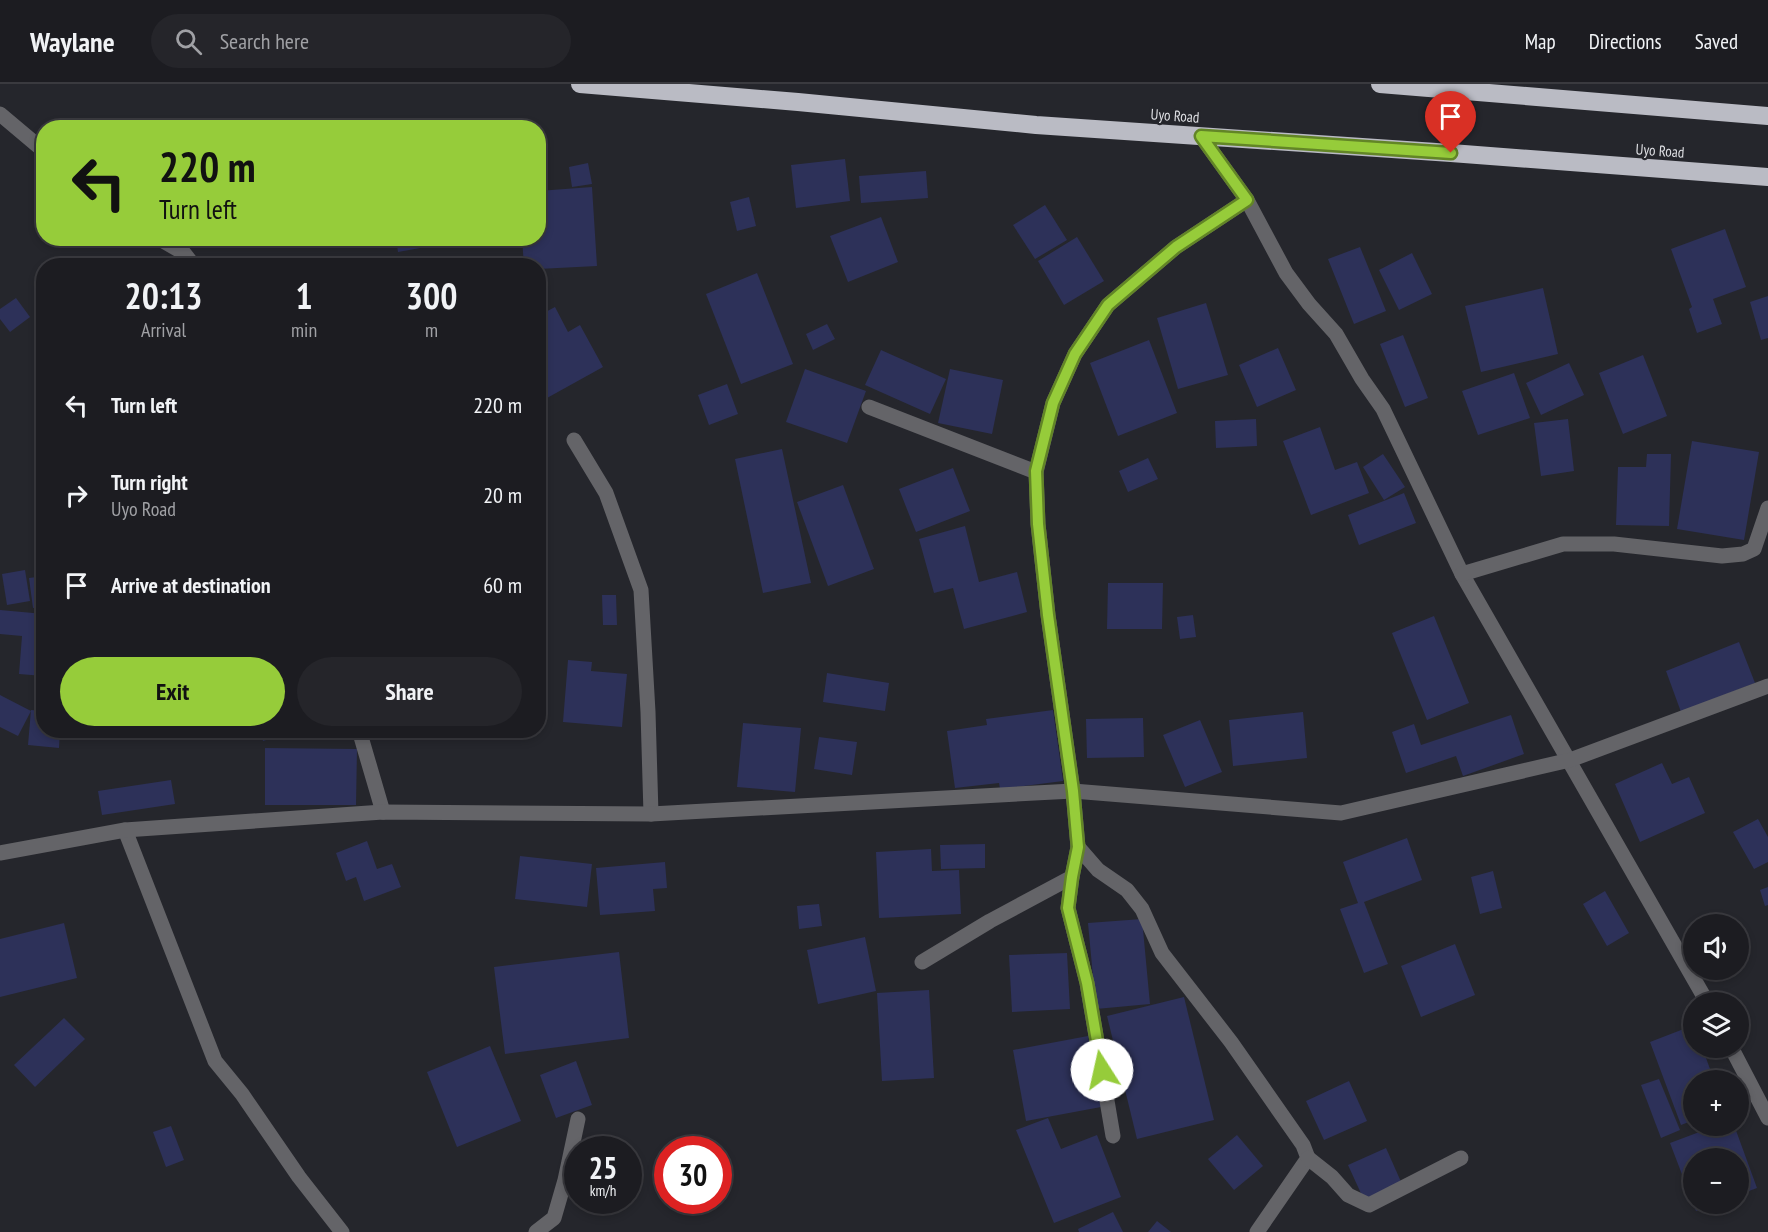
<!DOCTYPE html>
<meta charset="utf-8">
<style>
:root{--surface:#1c1c21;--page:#25252a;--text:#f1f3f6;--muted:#a0a1a5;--line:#3a3a3f;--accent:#96cc3a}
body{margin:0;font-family:"PT Sans Narrow",sans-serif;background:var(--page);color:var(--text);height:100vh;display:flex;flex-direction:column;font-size:22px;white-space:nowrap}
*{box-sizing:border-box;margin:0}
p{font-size:20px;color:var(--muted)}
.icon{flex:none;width:33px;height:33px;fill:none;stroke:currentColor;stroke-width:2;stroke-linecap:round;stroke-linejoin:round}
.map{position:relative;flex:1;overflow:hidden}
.sheet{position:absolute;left:36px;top:174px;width:510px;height:480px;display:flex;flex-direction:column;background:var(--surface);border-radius:24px;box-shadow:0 3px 9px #0003,0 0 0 2px var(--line)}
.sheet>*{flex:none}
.banner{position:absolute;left:36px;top:36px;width:510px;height:126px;border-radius:24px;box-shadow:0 3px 9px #0003,0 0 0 2px var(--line);background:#96cc3a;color:#111;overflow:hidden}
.tools{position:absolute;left:1683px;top:830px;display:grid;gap:12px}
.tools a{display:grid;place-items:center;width:66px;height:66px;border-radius:50%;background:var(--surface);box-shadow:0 3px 9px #0003,0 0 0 2px var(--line);font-size:30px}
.speed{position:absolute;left:564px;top:1052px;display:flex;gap:12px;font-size:30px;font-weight:700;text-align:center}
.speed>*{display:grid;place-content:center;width:78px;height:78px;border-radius:50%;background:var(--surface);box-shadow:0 3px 9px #0003,0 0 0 2px var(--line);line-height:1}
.speed small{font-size:15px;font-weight:400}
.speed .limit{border:9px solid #d22;background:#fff;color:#111}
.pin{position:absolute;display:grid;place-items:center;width:51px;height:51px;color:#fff;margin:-62px -26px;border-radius:50% 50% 50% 0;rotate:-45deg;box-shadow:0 0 6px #0007}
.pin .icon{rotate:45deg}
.me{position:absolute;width:66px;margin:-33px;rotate:350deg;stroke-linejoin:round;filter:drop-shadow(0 0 4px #0008)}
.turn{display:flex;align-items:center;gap:21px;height:126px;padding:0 24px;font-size:27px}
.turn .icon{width:78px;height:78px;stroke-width:2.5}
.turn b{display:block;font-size:42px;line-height:51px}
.eta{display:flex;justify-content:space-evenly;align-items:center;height:102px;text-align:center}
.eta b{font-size:36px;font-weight:700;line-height:42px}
.button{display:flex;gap:12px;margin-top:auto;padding:12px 24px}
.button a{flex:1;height:69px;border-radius:36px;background:var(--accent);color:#111;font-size:24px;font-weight:700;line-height:69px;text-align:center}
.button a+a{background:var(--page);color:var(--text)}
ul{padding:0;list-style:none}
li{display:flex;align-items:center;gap:18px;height:90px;padding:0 24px}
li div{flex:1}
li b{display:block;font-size:22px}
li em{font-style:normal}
header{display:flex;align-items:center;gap:36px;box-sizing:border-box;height:84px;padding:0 30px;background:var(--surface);border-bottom:2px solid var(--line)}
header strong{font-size:28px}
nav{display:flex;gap:33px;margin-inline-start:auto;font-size:21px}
.search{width:420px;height:54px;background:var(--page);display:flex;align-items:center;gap:15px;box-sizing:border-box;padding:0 21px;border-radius:33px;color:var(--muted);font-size:22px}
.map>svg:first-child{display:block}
.building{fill:#2d3159}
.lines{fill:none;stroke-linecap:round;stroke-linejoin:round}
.minor{stroke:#646468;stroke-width:15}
.highway{stroke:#babbc4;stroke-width:18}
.route-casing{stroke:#628526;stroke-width:15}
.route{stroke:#96cc3a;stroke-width:10}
.labels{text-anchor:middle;stroke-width:4.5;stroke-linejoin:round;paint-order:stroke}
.street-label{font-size:15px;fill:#dedfe3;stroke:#25262c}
</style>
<header>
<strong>Waylane</strong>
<div class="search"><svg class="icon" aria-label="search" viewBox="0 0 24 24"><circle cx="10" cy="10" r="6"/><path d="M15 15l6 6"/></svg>Search here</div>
<nav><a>Map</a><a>Directions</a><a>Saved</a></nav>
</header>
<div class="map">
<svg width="1768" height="1148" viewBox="0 0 1768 1148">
<rect width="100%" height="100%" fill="#25262c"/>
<g class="building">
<path d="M845,75L850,117L796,124L791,81Z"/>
<path d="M588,79L592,100L572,103L569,83Z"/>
<path d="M926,87L928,114L861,119L859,92Z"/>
<path d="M592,103L597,182L538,185V182H524L522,154H538V107Z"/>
<path d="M749,113L756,142L737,147L730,118Z"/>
<path d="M1045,121L1067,156L1035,175L1013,141Z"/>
<path d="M881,133L898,178L848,198L830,152Z"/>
<path d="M1725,145L1746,203L1713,215L1722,240L1697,249L1689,225L1692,223L1671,165Z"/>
<path d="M1077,153L1104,197L1064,221L1038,177Z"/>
<path d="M396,154H436L437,161L398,168Z"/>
<path d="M1360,163L1386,227L1354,240L1328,175Z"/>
<path d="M1412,169L1432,210L1399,226L1379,186Z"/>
<path d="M757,189L793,280L741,300L706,210Z"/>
<path d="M1543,204L1558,270L1481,288L1465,222Z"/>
<path d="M1768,212V254L1761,256L1750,218Z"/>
<path d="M16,214L30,233L10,248L0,235V225Z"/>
<path d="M1206,219L1228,291L1178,305L1157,234Z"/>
<path d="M555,223L568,248L580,241L603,283L547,314L538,299V232Z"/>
<path d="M827,240L835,255L813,266L806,250Z"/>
<path d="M1403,251L1428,314L1405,323L1380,260Z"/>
<path d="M1149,256L1177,329L1118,352L1090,279Z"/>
<path d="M1278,264L1296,306L1257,323L1239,281Z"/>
<path d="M881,266L946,295L930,330L865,301Z"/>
<path d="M1643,271L1667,332L1623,350L1599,289Z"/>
<path d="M1569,279L1584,311L1541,331L1526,299Z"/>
<path d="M805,285L866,307L847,359L786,338Z"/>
<path d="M950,285L1003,296L992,350L938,339Z"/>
<path d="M1514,289L1530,334L1478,351L1462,307Z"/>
<path d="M727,300L738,330L709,341L698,311Z"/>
<path d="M1256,335L1257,362L1216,364L1215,337Z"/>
<path d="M1568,335L1574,387L1541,392L1534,339Z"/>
<path d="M1320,343L1335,386L1357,378L1369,409L1311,431L1283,357Z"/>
<path d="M1692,357L1759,368L1744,456L1677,445Z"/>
<path d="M782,365L811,499L763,509L735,375Z"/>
<path d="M1383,370L1405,403L1384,416L1363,383Z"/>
<path d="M1647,370H1671L1669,442L1616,441L1618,383H1646Z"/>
<path d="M1148,374L1158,395L1128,408L1119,387Z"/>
<path d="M953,384L970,427L916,448L899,405Z"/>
<path d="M843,401L874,485L828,502L797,418Z"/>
<path d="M1404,409L1416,439L1359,461L1348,431Z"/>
<path d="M965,442L979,498L1017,488L1027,528L964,545L953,504L934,509L919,455Z"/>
<path d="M25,486L30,517L7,521L2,490Z"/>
<path d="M44,492V523L33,524L29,494Z"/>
<path d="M1108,499H1163L1162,545H1107Z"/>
<path d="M602,511H616L617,541H603Z"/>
<path d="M0,526L44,530V592L19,590L22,552L0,550Z"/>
<path d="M1193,531L1196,553L1180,555L1177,533Z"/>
<path d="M1434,532L1469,619L1427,636L1392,549Z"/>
<path d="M1739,558L1755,599L1681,628L1666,587Z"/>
<path d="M568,576L592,578L591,587L627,590L622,643L563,638Z"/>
<path d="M827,589L889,599L885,627L823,618Z"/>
<path d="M0,611L31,627L18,652L0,643Z"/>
<path d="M31,626L44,627V646H60L59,664L28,661Z"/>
<path d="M1053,626L1063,697L1000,705L999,699L955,704L947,647L987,641L986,635Z"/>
<path d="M1303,628L1307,674L1233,682L1229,636Z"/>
<path d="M1511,631L1524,670L1463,692L1456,672L1406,689L1392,648L1414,640L1421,661Z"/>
<path d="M1143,634L1144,673L1087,674L1086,635Z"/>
<path d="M1200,636L1222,688L1185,703L1163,651Z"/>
<path d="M743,639L801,644L795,708L737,703Z"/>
<path d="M260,646H284L285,650L263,657Z"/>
<path d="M819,653L857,658L852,691L814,685Z"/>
<path d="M265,664L357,665L356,721H265Z"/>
<path d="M1662,679L1672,700L1689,693L1705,729L1640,758L1615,700Z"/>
<path d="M171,696L175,720L102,731L98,707Z"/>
<path d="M1758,735L1768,753V778L1754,785L1733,748Z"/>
<path d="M1407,754L1422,796L1364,818L1388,880L1364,889L1340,825L1358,819L1343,778Z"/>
<path d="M367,757L377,785L392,780L401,803L364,817L356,793L346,797L336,769Z"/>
<path d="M985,760V784L941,785L940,761Z"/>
<path d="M931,765L932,787L959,786L961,830L879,834L876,768Z"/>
<path d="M520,772L592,780L587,823L515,815Z"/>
<path d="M665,778L667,804L653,805L655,827L600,831L596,784Z"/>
<path d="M1493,787L1502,824L1480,830L1471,793Z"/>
<path d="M1768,803V821L1765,822L1760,806Z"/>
<path d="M1605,807L1629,849L1607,862L1583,820Z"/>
<path d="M819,820L822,842L799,845L797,822Z"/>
<path d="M1142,835L1150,920L1096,925L1088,839Z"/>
<path d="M64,839L77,894L0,913V855Z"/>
<path d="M865,853L876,907L818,920L807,866Z"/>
<path d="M1455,860L1475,911L1421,933L1401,882Z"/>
<path d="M619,868L629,954L505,970L494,883Z"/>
<path d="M1067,869L1070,925L1012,928L1009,871Z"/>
<path d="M929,906L934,994L882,997L877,909Z"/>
<path d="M1184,913L1214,1036L1137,1055L1107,932Z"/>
<path d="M64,934L85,955L35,1003L14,981Z"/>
<path d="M1694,941V963H1702L1714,996H1694V1036L1681,1041L1650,958Z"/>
<path d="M1088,952L1101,1023L1026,1037L1013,966Z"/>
<path d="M490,962L521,1037L457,1063L427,988Z"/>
<path d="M576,977L592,1021L556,1034L540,991Z"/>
<path d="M1659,995L1680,1046L1661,1054L1641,1001Z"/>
<path d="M1349,997L1367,1037L1324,1056L1306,1017Z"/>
<path d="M1048,1034L1061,1065L1097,1051L1121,1113L1054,1139L1016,1046Z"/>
<path d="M1718,1041H1734L1757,1104L1738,1111V1074H1694V1119H1717L1696,1127L1670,1059Z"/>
<path d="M171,1042L184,1076L166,1083L153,1048Z"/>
<path d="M1237,1051L1263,1082L1234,1106L1208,1075Z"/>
<path d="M1386,1064L1402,1100L1364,1116L1348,1081Z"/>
<path d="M1113,1128L1123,1148H1079L1078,1145Z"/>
<path d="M1157,1137L1171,1148H1148Z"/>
</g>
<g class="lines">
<g class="minor">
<path d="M0,30L44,67"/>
<path d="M1201,52L1247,116L1286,189L1309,220L1336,250L1362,295L1383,325L1462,490L1707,918"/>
<path d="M158,154L184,169L194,182"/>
<path d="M869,323L1036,388"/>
<path d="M574,356L606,409L641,506L648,628L651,730"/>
<path d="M1462,490L1563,460H1614L1722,472L1743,470L1754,465L1768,424"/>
<path d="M359,646L383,728"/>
<path d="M125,746L215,977L242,1010L299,1093L342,1148"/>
<path d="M1078,763L1098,786L1127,806L1142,825L1162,869L1231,958L1303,1061L1308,1074L1257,1148"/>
<path d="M0,769L125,746L383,728L651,730L1073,707L1341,729L1570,676L1768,602"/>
<path d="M922,878L990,837L1072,793"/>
<path d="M1731,963L1768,1034"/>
<path d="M1113,1052L1087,899L1068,824L1072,793L1078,763L1073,707L1048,531L1038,440L1036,388L1053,319L1075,270L1108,221L1176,163L1247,116"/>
<path d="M1308,1074L1332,1093L1348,1111L1369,1121L1461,1074"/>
<path d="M536,1148L554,1134L565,1096L578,1035"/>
</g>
<g class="highway">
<path d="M580,0L798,18L1036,41L1451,69L1768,93"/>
<path d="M1380,0L1768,32"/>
</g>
</g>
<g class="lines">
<defs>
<path id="route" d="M1102,986L1087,899L1068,824L1072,793L1078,763L1073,707L1048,531L1038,440L1036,387L1053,319L1075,270L1108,221L1176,163L1247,116L1201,52L1451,69"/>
</defs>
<use href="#route" class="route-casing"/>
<use href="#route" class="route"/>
</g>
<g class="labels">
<g class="street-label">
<text transform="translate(1175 32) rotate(4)" y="5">Uyo Road</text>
<text transform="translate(1660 67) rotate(4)" y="5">Uyo Road</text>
</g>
</g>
</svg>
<div class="tools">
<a><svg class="icon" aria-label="sound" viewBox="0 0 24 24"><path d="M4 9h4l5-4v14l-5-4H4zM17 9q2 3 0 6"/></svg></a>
<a><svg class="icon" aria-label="layers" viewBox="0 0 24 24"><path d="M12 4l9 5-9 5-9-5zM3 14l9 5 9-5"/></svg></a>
<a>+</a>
<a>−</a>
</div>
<div class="speed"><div>25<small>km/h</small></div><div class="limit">30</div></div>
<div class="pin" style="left:1451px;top:69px;background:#d93025"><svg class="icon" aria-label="arrive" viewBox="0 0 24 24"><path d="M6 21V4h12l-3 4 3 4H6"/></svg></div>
<svg class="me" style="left:1102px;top:986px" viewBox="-20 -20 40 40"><circle r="19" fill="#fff"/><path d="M0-13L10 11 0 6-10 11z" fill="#96cc3a"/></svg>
<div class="banner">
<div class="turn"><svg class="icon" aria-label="left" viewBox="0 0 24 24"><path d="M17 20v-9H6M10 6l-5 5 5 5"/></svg><div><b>220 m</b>Turn left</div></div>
</div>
<section class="sheet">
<div class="eta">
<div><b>20:13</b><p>Arrival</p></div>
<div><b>1</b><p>min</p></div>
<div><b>300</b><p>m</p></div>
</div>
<ul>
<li><svg class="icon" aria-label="left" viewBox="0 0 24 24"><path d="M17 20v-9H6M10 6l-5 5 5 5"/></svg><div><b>Turn left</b></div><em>220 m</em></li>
<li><svg class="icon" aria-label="right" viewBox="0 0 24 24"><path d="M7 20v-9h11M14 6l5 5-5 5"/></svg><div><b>Turn right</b><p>Uyo Road</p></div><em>20 m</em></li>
<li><svg class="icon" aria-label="arrive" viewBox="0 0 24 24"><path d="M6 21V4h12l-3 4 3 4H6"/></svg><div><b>Arrive at destination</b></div><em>60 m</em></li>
</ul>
<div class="button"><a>Exit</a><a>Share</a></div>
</section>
</div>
